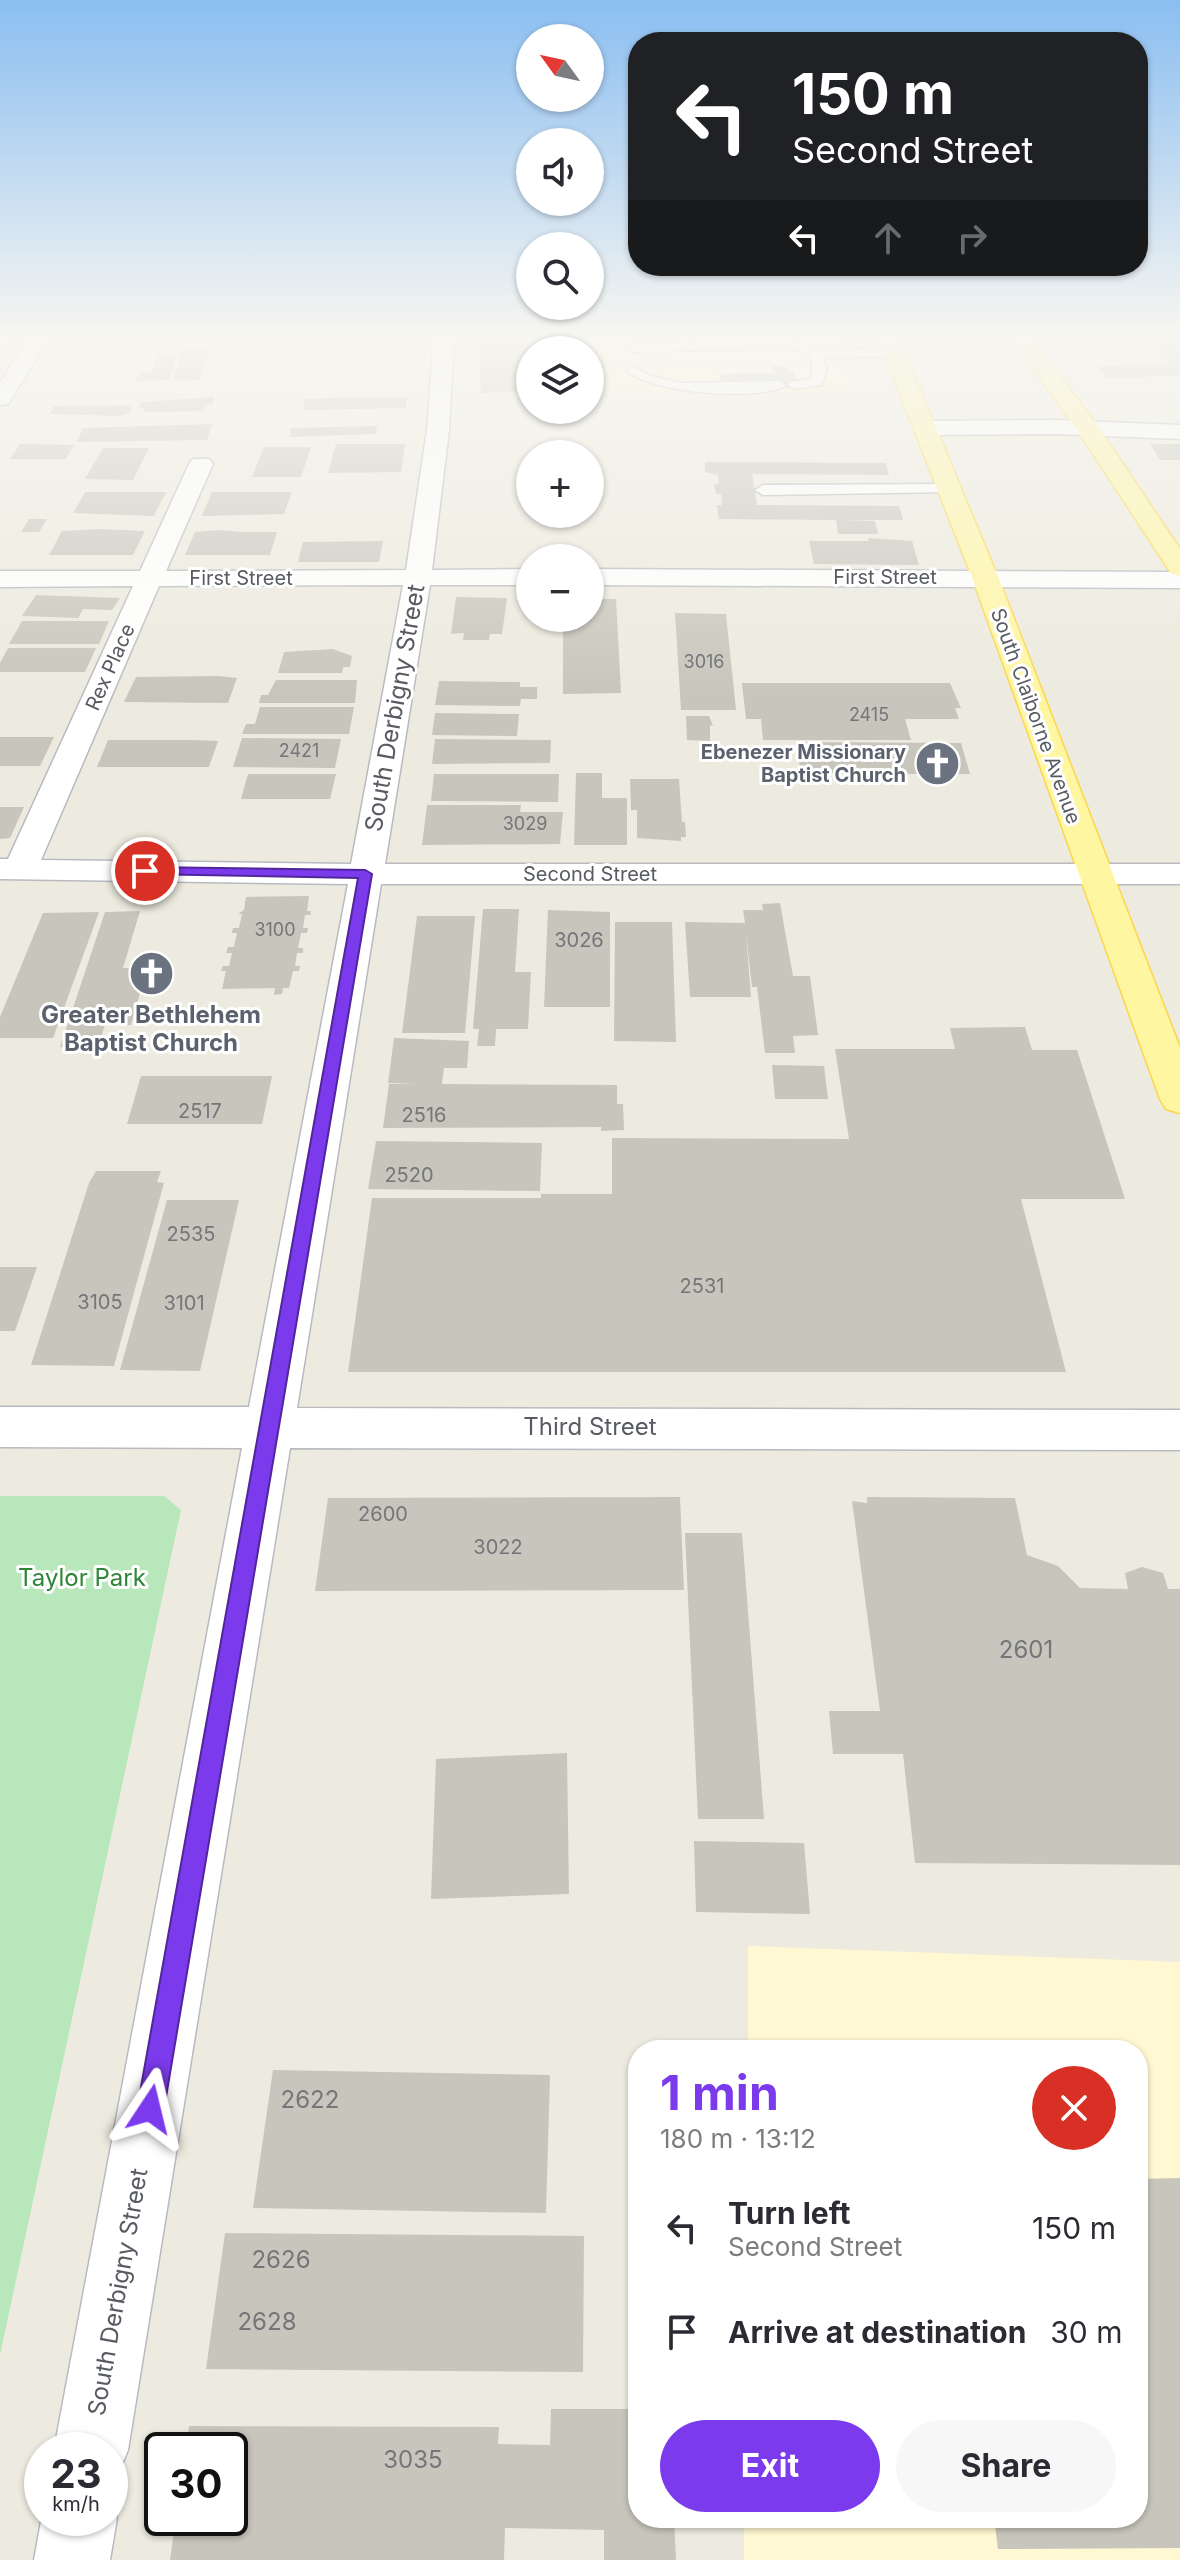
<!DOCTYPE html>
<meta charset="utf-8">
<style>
:root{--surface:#fff;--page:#f7f7f7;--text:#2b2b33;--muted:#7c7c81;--accent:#7c3aed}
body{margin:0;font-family:Inter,sans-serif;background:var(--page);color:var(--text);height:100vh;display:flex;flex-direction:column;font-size:30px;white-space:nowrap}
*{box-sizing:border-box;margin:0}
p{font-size:26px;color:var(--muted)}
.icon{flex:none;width:44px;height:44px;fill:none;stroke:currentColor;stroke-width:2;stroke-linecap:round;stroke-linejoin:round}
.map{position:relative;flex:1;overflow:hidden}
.side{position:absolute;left:628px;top:2040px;width:520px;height:488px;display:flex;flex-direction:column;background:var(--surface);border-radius:32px;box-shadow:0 2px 6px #0004}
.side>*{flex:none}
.hud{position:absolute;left:628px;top:32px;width:520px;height:244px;border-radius:32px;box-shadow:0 2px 6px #0004;background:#202124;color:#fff;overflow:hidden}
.needle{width:52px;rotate:303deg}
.controls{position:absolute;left:516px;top:24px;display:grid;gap:16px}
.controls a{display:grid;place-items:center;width:88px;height:88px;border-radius:50%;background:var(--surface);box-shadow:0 2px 6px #0004;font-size:40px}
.speed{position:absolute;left:24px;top:2432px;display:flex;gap:16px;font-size:40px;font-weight:700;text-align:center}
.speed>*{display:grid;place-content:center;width:104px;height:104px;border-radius:50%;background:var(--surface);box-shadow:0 2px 6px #0004;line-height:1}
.speed small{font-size:20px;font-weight:400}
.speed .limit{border:4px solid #111;border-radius:12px;background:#fff;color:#111}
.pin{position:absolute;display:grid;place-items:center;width:68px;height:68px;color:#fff;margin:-34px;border:4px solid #fff;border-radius:50%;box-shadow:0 2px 8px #0007}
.me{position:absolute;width:88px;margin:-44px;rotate:10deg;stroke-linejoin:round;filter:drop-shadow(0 0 6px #0008)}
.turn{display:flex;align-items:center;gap:28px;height:168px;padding:0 32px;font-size:36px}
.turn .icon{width:104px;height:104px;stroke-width:2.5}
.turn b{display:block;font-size:56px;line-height:68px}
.lanes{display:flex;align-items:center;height:76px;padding:0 32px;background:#0003;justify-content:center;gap:40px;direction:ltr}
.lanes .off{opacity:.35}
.round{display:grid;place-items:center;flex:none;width:84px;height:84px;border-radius:42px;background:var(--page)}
.overview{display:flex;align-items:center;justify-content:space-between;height:136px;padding:0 32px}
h1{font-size:48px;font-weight:700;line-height:60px;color:var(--accent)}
.action{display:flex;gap:16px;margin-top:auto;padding:16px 32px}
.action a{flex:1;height:92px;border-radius:48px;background:var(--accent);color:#fff;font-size:32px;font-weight:700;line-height:92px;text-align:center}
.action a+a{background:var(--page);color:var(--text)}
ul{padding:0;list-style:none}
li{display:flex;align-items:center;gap:24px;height:104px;padding:0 32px}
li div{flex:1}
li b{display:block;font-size:30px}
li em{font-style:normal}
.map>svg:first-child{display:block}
.commercial{fill:#fff8d2}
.green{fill:#b9e7bc}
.building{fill:#c8c5bc}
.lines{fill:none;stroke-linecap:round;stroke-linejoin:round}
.service-casing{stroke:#b8bac0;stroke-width:3}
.minor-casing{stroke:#b8bac0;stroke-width:3}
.tertiary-casing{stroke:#b8bac0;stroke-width:3}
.primary-casing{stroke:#fcd64a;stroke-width:3}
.service{fill:#fff;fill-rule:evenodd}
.minor{fill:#fff;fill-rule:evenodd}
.tertiary{fill:#fff;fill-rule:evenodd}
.primary{fill:#fff6a2;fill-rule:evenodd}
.route{fill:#7c3aed;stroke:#51269a;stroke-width:2}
.labels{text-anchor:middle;stroke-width:6;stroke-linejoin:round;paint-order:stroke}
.far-number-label{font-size:18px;fill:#747678}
.far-street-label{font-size:20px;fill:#585c62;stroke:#fff}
.far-worship-label{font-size:20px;font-weight:bold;fill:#5b616d;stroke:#fff;text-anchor:end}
.number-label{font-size:20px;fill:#747678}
.street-label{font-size:24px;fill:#585c62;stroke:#fff}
.worship-label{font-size:24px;font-weight:bold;fill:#5b616d;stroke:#fff}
.park-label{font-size:24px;fill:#2e8537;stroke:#fff}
.near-number-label{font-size:24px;fill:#747678}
</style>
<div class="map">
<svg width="1180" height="2560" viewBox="0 0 1180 2560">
<rect width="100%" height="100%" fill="#edebdf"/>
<g class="commercial">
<path d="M583,335H831L854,391L590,394V350H584Z"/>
<path d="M748,1946L1180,1962V2560H744V2518H1138V2050H748Z"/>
</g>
<path class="green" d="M0,1496H164L181,1510L0,2355Z"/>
<g class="building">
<path d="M1141,335H1180V363H1167Z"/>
<path d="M556,341L569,343L570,350H530V391L481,393L478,345Z"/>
<path d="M210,349L200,380L172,381L183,350Z"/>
<path d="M158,354H178L169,380L136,381L140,373H151Z"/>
<path d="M1180,364V376L1107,378L1097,366Z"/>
<path d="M771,366H786L789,371H793L798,382L796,388H780L777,381L721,382L718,374L774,373Z"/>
<path d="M215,397L212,405H205L203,411L143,412L145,408H139L141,402Z"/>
<path d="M356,397L407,398L406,408L303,410L305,399Z"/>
<path d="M132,405L129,414L119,416L50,414L54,406Z"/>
<path d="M212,424L207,440L77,442L83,428Z"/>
<path d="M377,426L376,434L290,437L291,428Z"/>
<path d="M20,444L74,445L66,459H10Z"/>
<path d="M336,444H405L401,472L328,473Z"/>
<path d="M1150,444H1180V460H1160Z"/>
<path d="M264,447H311L301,477H252Z"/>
<path d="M103,448H149L133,480L85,479Z"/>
<path d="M705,462L886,463L889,475L752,474L757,505L899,506L903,520H842L875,521L878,534H838L836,520L719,519L717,505H722L721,494H716L714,484H719L718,475L705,472Z"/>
<path d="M85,492H166L154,516L73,513Z"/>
<path d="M212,492H292L284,514L202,516Z"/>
<path d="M29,519H47L39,532H21Z"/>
<path d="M102,529L145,531L133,555H49L62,531Z"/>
<path d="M218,530L242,532H277L270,555H185L195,532Z"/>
<path d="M868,538L912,541L919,565L814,564L809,541H869Z"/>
<path d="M383,541L379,562H298L303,542Z"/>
<path d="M36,595L120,598L112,610L83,609L78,618L22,616Z"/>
<path d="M456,597L507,598L502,634H490L489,640H463L464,633L451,634Z"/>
<path d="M590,599H616L621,693L563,694V618H590Z"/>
<path d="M675,613L726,614L736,710H681Z"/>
<path d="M22,621H109L99,644H9Z"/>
<path d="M8,648H96L85,672H0V663Z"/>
<path d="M333,649L352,656L350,667H343L342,673H278L284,652Z"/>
<path d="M218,676L237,678L228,703L124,702L136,677Z"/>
<path d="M276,680H357L355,703H259L261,695H268Z"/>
<path d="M439,681L520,682V687H537V699H521L520,706L435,705Z"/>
<path d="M742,683H950L961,708H955L959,719H905L911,740H763L761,719H746Z"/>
<path d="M260,707H354L349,734H242L246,724H255Z"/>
<path d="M435,713L519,714L517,736L432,735Z"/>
<path d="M686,716H709L713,726L710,725V741L687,740Z"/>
<path d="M0,737H54L40,766H0Z"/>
<path d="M242,738L341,739L335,768L233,767Z"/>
<path d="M435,739L551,740L550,763L432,764Z"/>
<path d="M108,740H192L218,741L209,767H97Z"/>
<path d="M796,742L961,743L970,774H801Z"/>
<path d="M576,773H602V798H627V845H574Z"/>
<path d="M248,774H336L330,799H241Z"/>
<path d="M434,774H559L558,802L431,801Z"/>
<path d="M630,779H679L682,822H685L686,837H681V841L637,838V810H631Z"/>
<path d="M427,805H521L520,812H563L560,844L422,845Z"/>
<path d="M0,807H24L10,838L0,839Z"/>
<path d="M309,896L307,911H311L310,915H305L303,928H308L307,933H301L298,948H303V953H297L295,966H300L299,971H293L289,988H283L282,994L274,995L275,988L222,989L226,971H221L223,966H229L232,953H226L228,947H234L237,933H232L233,928H239L242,914H238L244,910L246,897Z"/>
<path d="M780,903L793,976H810L818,1035L793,1036L795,1053H765L757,987H752L746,934L751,997H690L685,922L745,923L743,910H763L762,904Z"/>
<path d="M483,909H519L515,972H531L528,1029H496L495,1046H477L479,1029H473Z"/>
<path d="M548,910L610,912V1007H544Z"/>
<path d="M140,911L123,968H147L131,1025H105L98,1046L60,1047L105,912Z"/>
<path d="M99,912L53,1038H0V1017L43,913Z"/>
<path d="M417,916H475L465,1033H402Z"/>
<path d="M615,922H672L676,1042L614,1041Z"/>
<path d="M1025,1027L1032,1050H1077L1125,1199H1021L1066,1372H348L372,1198H541V1194H612V1138L849,1139L835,1049H955L950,1028Z"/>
<path d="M394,1038L469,1041L467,1068H444L442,1084L617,1085V1104H623L624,1130L601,1131V1127L383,1128L389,1084H417L388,1083Z"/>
<path d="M772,1065L824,1066L828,1099H775Z"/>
<path d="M141,1076H272L262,1124H127Z"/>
<path d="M376,1141L542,1143L540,1191L368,1189Z"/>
<path d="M96,1171H161L157,1182L164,1183L114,1366L31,1365L89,1183Z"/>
<path d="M167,1200H239L200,1371L120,1370Z"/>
<path d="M0,1267H37L15,1331H0Z"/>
<path d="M680,1497L684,1590L315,1591L328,1498Z"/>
<path d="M867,1497L1015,1498L1027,1555L1058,1566L1080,1588L1128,1589L1125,1573L1142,1567L1163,1573L1168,1589H1180V1865L915,1863L903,1754H833L829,1711H880L852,1501L867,1503Z"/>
<path d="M685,1533H742L764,1819H698Z"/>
<path d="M567,1753L569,1894L431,1899L436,1759Z"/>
<path d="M694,1841L804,1843L810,1914L696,1912Z"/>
<path d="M273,2070L550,2075L546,2213L253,2208Z"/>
<path d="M1180,2178V2548L998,2549L994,2518H1138V2179Z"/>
<path d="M225,2233L584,2236L583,2372L206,2369Z"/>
<path d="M551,2409H638V2518H674L676,2560H604V2530L505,2528L504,2560H170L176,2518H230V2450H186L189,2426L499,2427L498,2444L550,2445Z"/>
</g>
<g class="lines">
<defs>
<g id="service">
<path d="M623,335H635L637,344C680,343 785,330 818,350L894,348L900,352L894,356L823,358L827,369L821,385L795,389L788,385L790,382L810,379L813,369L810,356L801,350L782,348L632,352L626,348Z"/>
<path d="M634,367L651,376L682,383L779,381L786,385C763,402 649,393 627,371Z"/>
<path d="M948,484L956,489L953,492L763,495L755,490L763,485Z"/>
</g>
<g id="minor">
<path d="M31,335H51L8,404L0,405V383Z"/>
<path d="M434,335H454L449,430L432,570L530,569V585H430L385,864H1180V884H381L297,1408L1180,1410V1450L290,1448L128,2450L117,2476L110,2479V2450H54L242,1448L0,1447V1407H249L348,884L0,879V859H8L133,586L0,587V571H140L189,464L193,459H209L213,464L166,571L406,570L427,430ZM403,585L351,864L41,860L159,586Z"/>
<path d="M1056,420L1180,425V439L1056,434L925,435L914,428L925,421Z"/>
<path d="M590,569L1180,572V588L590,585Z"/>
<path d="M110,2501L117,2518L110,2560H34L42,2516L110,2518Z"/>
</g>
<path id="tertiary" d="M0,335H105L95,341L0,343Z"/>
<g id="primary">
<path d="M877,335H897L998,577L1180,1048V1113L1166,1109L1160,1099L972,577Z"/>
<path d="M1009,335H1029L1096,424L1180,549V576L1171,573L1078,431Z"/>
</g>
</defs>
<use href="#service" class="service-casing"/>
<use href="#minor" class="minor-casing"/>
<use href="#tertiary" class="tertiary-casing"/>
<use href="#primary" class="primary-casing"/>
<use href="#service" class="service"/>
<use href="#minor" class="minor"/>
<use href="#tertiary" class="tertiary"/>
<use href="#primary" class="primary"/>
</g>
<linearGradient id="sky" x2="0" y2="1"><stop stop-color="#8abef1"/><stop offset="0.48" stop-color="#f7f6f1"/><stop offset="1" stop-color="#f7f6f1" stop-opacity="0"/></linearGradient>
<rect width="1180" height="694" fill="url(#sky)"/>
<path class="route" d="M145,867L365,870L372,874L164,2109L160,2118L150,2122L141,2118L137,2109L358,878L141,874V868Z"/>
<defs>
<symbol id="church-disc" viewBox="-11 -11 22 22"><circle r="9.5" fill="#6b7280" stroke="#fff"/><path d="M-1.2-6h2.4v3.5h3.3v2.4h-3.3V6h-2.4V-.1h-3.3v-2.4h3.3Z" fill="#fff"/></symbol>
</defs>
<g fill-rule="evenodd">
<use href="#church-disc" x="912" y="738" width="51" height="51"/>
<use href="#church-disc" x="126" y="948" width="51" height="51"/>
</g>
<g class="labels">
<g class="far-number-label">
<text x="704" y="668">3016</text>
<text x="869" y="721">2415</text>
<text x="299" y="757">2421</text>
<text x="525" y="830">3029</text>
<text x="275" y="936">3100</text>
</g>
<g class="far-street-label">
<text x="885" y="584">First Street</text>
<text x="241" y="585">First Street</text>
<text transform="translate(110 667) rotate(-66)" y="7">Rex Place</text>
<text transform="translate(1036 716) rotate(70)" y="7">South Claiborne Avenue</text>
<text x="590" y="881">Second Street</text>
</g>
<g class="far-worship-label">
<text x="906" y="759">Ebenezer Missionary<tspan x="906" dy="23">Baptist Church</tspan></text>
</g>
<g class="number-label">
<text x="579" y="947">3026</text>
<text x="200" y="1118">2517</text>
<text x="424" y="1122">2516</text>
<text x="409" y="1182">2520</text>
<text x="191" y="1241">2535</text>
<text x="702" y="1293">2531</text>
<text x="100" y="1309">3105</text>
<text x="184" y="1310">3101</text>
<text x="383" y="1521">2600</text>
<text x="498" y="1554">3022</text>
</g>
<g class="street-label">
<text transform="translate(395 708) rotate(-80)" y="8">South Derbigny Street</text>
<text x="590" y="1435">Third Street</text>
<text transform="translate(118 2292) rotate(-80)" y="8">South Derbigny Street</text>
</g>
<g class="worship-label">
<text x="151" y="1023">Greater Bethlehem<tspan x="151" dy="28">Baptist Church</tspan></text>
</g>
<g class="park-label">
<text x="82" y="1586">Taylor Park</text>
</g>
<g class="near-number-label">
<text x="1026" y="1658">2601</text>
<text x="310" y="2108">2622</text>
<text x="281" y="2268">2626</text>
<text x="267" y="2330">2628</text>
<text x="413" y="2468">3035</text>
</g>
</g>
</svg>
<div class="controls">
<a><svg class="needle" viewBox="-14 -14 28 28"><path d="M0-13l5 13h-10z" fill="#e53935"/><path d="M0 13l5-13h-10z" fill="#7c7c81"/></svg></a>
<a><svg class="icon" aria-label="sound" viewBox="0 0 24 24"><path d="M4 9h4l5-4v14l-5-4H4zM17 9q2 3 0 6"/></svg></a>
<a><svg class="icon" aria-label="search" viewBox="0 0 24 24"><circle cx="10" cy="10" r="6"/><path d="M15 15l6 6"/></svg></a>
<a><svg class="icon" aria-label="layers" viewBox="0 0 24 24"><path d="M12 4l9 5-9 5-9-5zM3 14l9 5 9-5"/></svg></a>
<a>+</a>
<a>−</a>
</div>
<div class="speed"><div>23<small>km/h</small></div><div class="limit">30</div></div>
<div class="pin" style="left:145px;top:871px;background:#d93025"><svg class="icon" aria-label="arrive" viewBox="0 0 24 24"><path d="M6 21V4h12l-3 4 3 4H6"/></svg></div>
<svg class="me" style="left:150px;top:2109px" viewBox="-20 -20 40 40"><path d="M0-17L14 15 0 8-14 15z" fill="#7c3aed" stroke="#fff" stroke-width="4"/></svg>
<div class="hud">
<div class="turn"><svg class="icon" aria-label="left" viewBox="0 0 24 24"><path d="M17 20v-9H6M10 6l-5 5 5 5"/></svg><div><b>150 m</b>Second Street</div></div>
<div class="lanes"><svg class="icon" aria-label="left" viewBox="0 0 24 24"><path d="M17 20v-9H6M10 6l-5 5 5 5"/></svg><svg class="icon off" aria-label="ahead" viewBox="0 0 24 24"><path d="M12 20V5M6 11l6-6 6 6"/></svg><svg class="icon off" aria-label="right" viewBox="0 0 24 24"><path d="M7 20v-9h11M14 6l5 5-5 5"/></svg></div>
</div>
<section class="side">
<div class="overview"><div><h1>1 min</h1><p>180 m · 13:12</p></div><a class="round" style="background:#d93025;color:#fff"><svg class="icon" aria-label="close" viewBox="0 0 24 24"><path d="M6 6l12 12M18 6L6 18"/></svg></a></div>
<ul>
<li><svg class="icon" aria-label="left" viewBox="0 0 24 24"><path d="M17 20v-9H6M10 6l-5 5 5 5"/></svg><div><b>Turn left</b><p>Second Street</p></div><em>150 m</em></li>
<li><svg class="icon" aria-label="arrive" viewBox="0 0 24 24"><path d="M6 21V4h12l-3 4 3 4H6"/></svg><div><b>Arrive at destination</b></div><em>30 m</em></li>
</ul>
<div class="action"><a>Exit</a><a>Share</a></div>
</section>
</div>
